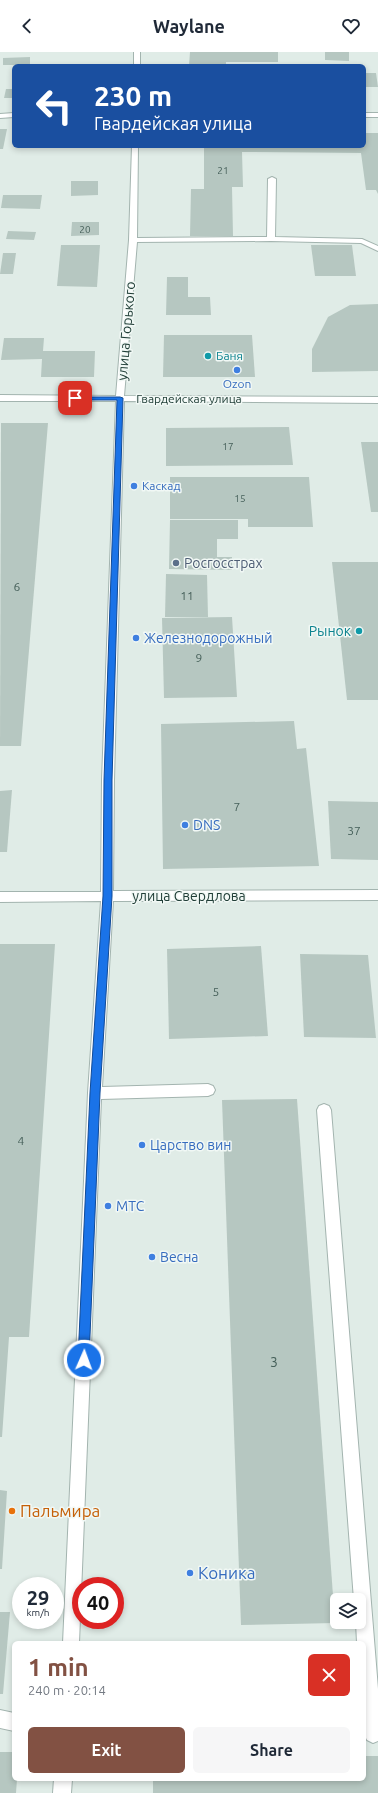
<!DOCTYPE html>
<meta charset="utf-8">
<style>
:root{--surface:#fff;--page:#f6f6f7;--text:#1f2937;--muted:#747a83;--accent:#825143}
body{margin:0;font-family:Ubuntu,sans-serif;background:var(--page);color:var(--text);height:100vh;display:flex;flex-direction:column;font-size:15px;white-space:nowrap}
*{box-sizing:border-box;margin:0}
p{font-size:13px;color:var(--muted)}
.icon{flex:none;width:22px;height:22px;fill:none;stroke:currentColor;stroke-width:2;stroke-linecap:round;stroke-linejoin:round}
.map{position:relative;flex:1;overflow:hidden}
.side{position:absolute;left:12px;top:1589px;width:354px;height:140px;display:flex;flex-direction:column;background:var(--surface);border-radius:6px;box-shadow:0 2px 6px #0003}
.side>*{flex:none}
.guide{position:absolute;left:12px;top:12px;width:354px;height:84px;border-radius:6px;box-shadow:0 2px 6px #0003;background:#1a4fa0;color:#fff;overflow:hidden}
.tools{position:absolute;left:330px;top:1541px;display:grid;gap:8px}
.tools a{display:grid;place-items:center;width:36px;height:36px;border-radius:6px;background:var(--surface);box-shadow:0 2px 6px #0003;font-size:20px}
.speed{position:absolute;left:12px;top:1525px;display:flex;gap:8px;font-size:20px;font-weight:700;text-align:center}
.speed>*{display:grid;place-content:center;width:52px;height:52px;border-radius:50%;background:var(--surface);box-shadow:0 2px 6px #0003;line-height:1}
.speed small{font-size:10px;font-weight:400}
.speed .limit{border:6px solid #d22;background:#fff;color:#111}
.pin{position:absolute;display:grid;place-items:center;width:34px;height:34px;color:#fff;margin:-17px;border-radius:8px;box-shadow:0 2px 6px #0006}
.me{position:absolute;width:44px;margin:-22px;rotate:2deg;stroke-linejoin:round;filter:drop-shadow(0 0 3px #0008)}
.turn{display:flex;align-items:center;gap:14px;height:84px;padding:0 16px;font-size:18px}
.turn .icon{width:52px;height:52px;stroke-width:2.5}
.turn b{display:block;font-size:28px;line-height:34px}
.round{display:grid;place-items:center;flex:none;width:42px;height:42px;border-radius:6px;background:var(--page)}
.overview{display:flex;align-items:center;justify-content:space-between;height:68px;padding:0 16px}
h1{font-size:24px;font-weight:700;line-height:30px;color:var(--accent)}
.cta{display:flex;gap:8px;margin-top:auto;padding:8px 16px}
.cta a{flex:1;height:46px;border-radius:6px;background:var(--accent);color:#fff;font-size:16px;font-weight:700;line-height:46px;text-align:center}
.cta a+a{background:var(--page);color:var(--text)}
header{display:flex;justify-content:space-between;align-items:center;height:52px;padding:0 16px;background:var(--surface);font-size:18px;font-weight:700}
.map>svg:first-child{display:block}
.building{fill:#b6c7c1}
.lines{fill:none;stroke-linecap:round;stroke-linejoin:round}
.minor-casing{stroke:#a3b4af;stroke-width:2}
.minor{fill:#fff;fill-rule:evenodd}
.route{fill:#1a73e8;stroke:#114b97}
.culture-dot{fill:#0f9aa8;stroke:#f1f8f5;stroke-width:1.5}
.shop-dot{fill:#3f7fe0;stroke:#f1f8f5;stroke-width:1.5}
.service-dot{fill:#5c6f8a;stroke:#f1f8f5;stroke-width:1.5}
.food-dot{fill:#e8710a;stroke:#f1f8f5;stroke-width:1.5}
.labels{text-anchor:middle;stroke-width:3;stroke-linejoin:round;paint-order:stroke}
.far-number-label{font-size:10px;fill:#46605a}
.far-culture-label{font-size:12px;fill:#0d838f;stroke:#f1f8f5;text-anchor:start}
.far-shop-label{font-size:12px;fill:#366cbe;stroke:#f1f8f5}
.far-street-label{font-size:12px;fill:#203e37;stroke:#f1f8f5}
.number-label{font-size:12px;fill:#46605a}
.street-label{font-size:14px;fill:#203e37;stroke:#f1f8f5}
.service-label{font-size:14px;fill:#4e5e75;stroke:#f1f8f5;text-anchor:start}
.culture-label{font-size:14px;fill:#0d838f;stroke:#f1f8f5;text-anchor:end}
.shop-label{font-size:14px;fill:#366cbe;stroke:#f1f8f5;text-anchor:start}
.near-number-label{font-size:14px;fill:#46605a}
.near-food-label{font-size:17px;fill:#c56008;stroke:#f1f8f5;text-anchor:start}
.near-shop-label{font-size:17px;fill:#366cbe;stroke:#f1f8f5;text-anchor:start}
</style>
<header><svg class="icon" aria-label="back" viewBox="0 0 24 24"><path d="M15 5l-7 7 7 7"/></svg>Waylane<svg class="icon" aria-label="heart" viewBox="0 0 24 24"><path d="M12 20l-8-8c-3-5 5-10 8-4 3-6 11-1 8 4z"/></svg></header>
<div class="map">
<svg width="378" height="1741" viewBox="0 0 378 1741">
<rect width="100%" height="100%" fill="#e0ece7"/>
<g class="building">
<path d="M190,0H278V10H226V14H189Z"/>
<path d="M325,0H349V9L325,8Z"/>
<path d="M30,5V13H3V6Z"/>
<path d="M364,21H376L378,35H364Z"/>
<path d="M6,37H14V46H4Z"/>
<path d="M0,77H7L3,97H0Z"/>
<path d="M364,81H378V142L376,138H366L361,101L242,100L243,135H232L233,184H190L191,137H204V94H364Z"/>
<path d="M71,129H98V143L71,144Z"/>
<path d="M3,143H42L40,157L1,156Z"/>
<path d="M72,170H99V183L71,184Z"/>
<path d="M8,179L36,180L34,188L6,187Z"/>
<path d="M61,193H100L97,235L57,234Z"/>
<path d="M311,193H352L356,224H315Z"/>
<path d="M3,201H16L13,222H0Z"/>
<path d="M167,225H188V245H210L211,263H166Z"/>
<path d="M378,252V319L312,320V297L328,265L350,253Z"/>
<path d="M164,283H252L255,325H163Z"/>
<path d="M4,286H44L43,299H95L94,325H41L42,307L1,308Z"/>
<path d="M1,371H48L21,694H0Z"/>
<path d="M289,375L293,413L166,414V376Z"/>
<path d="M361,390H378V460H371Z"/>
<path d="M170,425H309L313,475H248V467H170Z"/>
<path d="M170,468H238V487H217V505H232V518L169,517Z"/>
<path d="M332,510H378V648H347Z"/>
<path d="M166,522L207,523L208,565H165Z"/>
<path d="M232,565L237,645L164,646L162,566Z"/>
<path d="M294,669L297,697L306,696L319,814L163,817L161,672Z"/>
<path d="M12,738L7,800H0V739Z"/>
<path d="M328,749L378,750V808L331,807Z"/>
<path d="M0,892H55L29,1285H9L2,1385H0Z"/>
<path d="M261,894L268,984L169,987L167,897Z"/>
<path d="M300,902L368,903L376,986L304,985Z"/>
<path d="M297,1047L335,1571L241,1573L222,1048Z"/>
<path d="M0,1438L7,1439L2,1517H0Z"/>
<path d="M0,1560H10L3,1642H0Z"/>
<path d="M0,1700H14V1727H17L16,1741H0Z"/>
<path d="M364,1704H378V1741H153V1727H364Z"/>
</g>
<g class="lines">
<defs>
<g id="minor">
<rect x="134" y="0" width="6" height="14"/>
<path d="M14,61V65L0,66V62Z"/>
<rect x="364" y="61" width="14" height="4"/>
<path d="M132,94H138L137,186L267,185L268,127L272,125L276,127L275,185L362,187L378,194V199L361,191L271,189L137,190L124,344L378,345V351L124,349L114,728L113,839L378,838V848L113,849L102,1035L208,1032L213,1034L215,1038L213,1042L208,1044L101,1047L79,1591H63L88,1041L101,849L0,850V840H101L102,728L116,349H0V343L116,344L129,188Z"/>
<path d="M324,1052L329,1054L331,1058L378,1637V1689L373,1691L367,1688L364,1682V1591H357L356,1570H359V1548H354L317,1058L319,1054Z"/>
<path d="M0,1658L14,1661V1679L0,1676Z"/>
<path d="M54,1727H72L71,1741H53Z"/>
</g>
</defs>
<use href="#minor" class="minor-casing"/>
<use href="#minor" class="minor"/>
</g>
<path class="route" d="M73,345H120L123,346L112,728V844L100,1041L89,1308L88,1312L84,1314L80,1312L78,1308L90,1041L103,844L104,728L117,348H75L72,346Z"/>
<g class="culture-dot">
<circle cx="208" cy="304" r="4"/>
<circle cx="359" cy="579" r="4"/>
</g>
<g class="shop-dot">
<circle cx="237" cy="318" r="4"/>
<circle cx="134" cy="434" r="4"/>
<circle cx="136" cy="586" r="4"/>
<circle cx="185" cy="773" r="4"/>
<circle cx="142" cy="1093" r="4"/>
<circle cx="108" cy="1154" r="4"/>
<circle cx="152" cy="1205" r="4"/>
<circle cx="190" cy="1521" r="4"/>
</g>
<circle class="service-dot" cx="176" cy="511" r="4"/>
<circle class="food-dot" cx="12" cy="1459" r="4"/>
<g class="labels">
<g class="far-number-label">
<text x="223" y="122">21</text>
<text x="85" y="181">20</text>
<text x="228" y="398">17</text>
<text x="240" y="450">15</text>
</g>
<g class="far-culture-label">
<text x="216" y="308">Баня</text>
</g>
<g class="far-shop-label">
<text x="237" y="336">Ozon</text>
<text x="142" y="438" text-anchor="start">Каскад</text>
</g>
<g class="far-street-label">
<text x="189" y="351">Гвардейская улица</text>
</g>
<g class="number-label">
<text x="17" y="539">6</text>
<text x="187" y="548">11</text>
<text x="199" y="610">9</text>
<text x="237" y="759">7</text>
<text x="354" y="783">37</text>
<text x="216" y="944">5</text>
<text x="21" y="1093">4</text>
</g>
<g class="street-label">
<text transform="translate(126 279) rotate(-85)" y="5">улица Горького</text>
<text x="189" y="849">улица Свердлова</text>
</g>
<g class="service-label">
<text x="184" y="516">Росгосстрах</text>
</g>
<g class="culture-label">
<text x="351" y="584">Рынок</text>
</g>
<g class="shop-label">
<text x="144" y="591">Железнодорожный</text>
<text x="193" y="778">DNS</text>
<text x="150" y="1098">Царство вин</text>
<text x="116" y="1159">МТС</text>
<text x="160" y="1210">Весна</text>
</g>
<g class="near-number-label">
<text x="274" y="1315">3</text>
</g>
<g class="near-food-label">
<text x="20" y="1465">Пальмира</text>
</g>
<g class="near-shop-label">
<text x="198" y="1527">Коника</text>
</g>
</g>
</svg>
<div class="tools">
<a><svg class="icon" aria-label="layers" viewBox="0 0 24 24"><path d="M12 4l9 5-9 5-9-5zM3 14l9 5 9-5"/></svg></a>
</div>
<div class="speed"><div>29<small>km/h</small></div><div class="limit">40</div></div>
<div class="pin" style="left:75px;top:346px;background:#d93025"><svg class="icon" aria-label="arrive" viewBox="0 0 24 24"><path d="M6 21V4h12l-3 4 3 4H6"/></svg></div>
<svg class="me" style="left:84px;top:1308px" viewBox="-20 -20 40 40"><circle r="17" fill="#1a73e8" stroke="#fff" stroke-width="3"/><path d="M0-11L8 9 0 5-8 9z" fill="#fff"/></svg>
<div class="guide">
<div class="turn"><svg class="icon" aria-label="left" viewBox="0 0 24 24"><path d="M17 20v-9H6M10 6l-5 5 5 5"/></svg><div><b>230 m</b>Гвардейская улица</div></div>
</div>
<section class="side">
<div class="overview"><div><h1>1 min</h1><p>240 m · 20:14</p></div><a class="round" style="background:#d93025;color:#fff"><svg class="icon" aria-label="close" viewBox="0 0 24 24"><path d="M6 6l12 12M18 6L6 18"/></svg></a></div>
<div class="cta"><a>Exit</a><a>Share</a></div>
</section>
</div>
